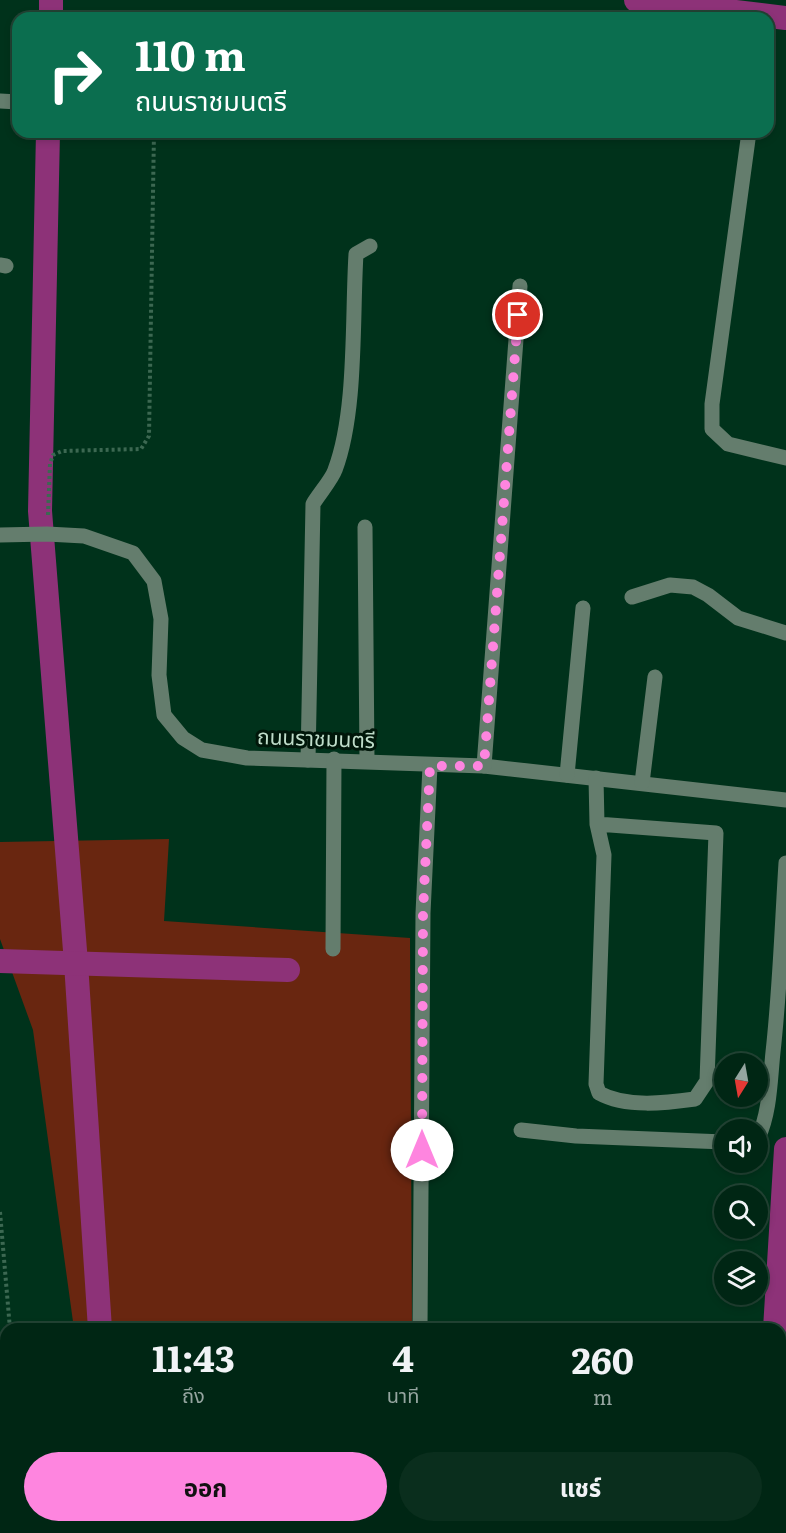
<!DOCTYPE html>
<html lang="th">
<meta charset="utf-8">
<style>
:root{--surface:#002614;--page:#0a2e1d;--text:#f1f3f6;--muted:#95a5a0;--line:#224334;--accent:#fe85df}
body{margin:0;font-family:Literata,"Noto Sans Thai",serif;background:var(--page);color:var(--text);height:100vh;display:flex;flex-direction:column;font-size:22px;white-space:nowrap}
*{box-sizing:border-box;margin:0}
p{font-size:20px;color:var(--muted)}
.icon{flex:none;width:33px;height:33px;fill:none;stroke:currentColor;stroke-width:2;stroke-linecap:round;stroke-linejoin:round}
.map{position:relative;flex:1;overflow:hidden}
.side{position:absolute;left:0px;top:1323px;width:786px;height:210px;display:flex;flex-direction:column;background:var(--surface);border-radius:18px 18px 0 0;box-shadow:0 3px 9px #0003,0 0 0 2px var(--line)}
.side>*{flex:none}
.guide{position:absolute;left:12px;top:12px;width:762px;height:126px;border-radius:18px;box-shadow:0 3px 9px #0003,0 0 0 2px var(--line);background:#0b6e4f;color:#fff;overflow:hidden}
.needle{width:39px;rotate:191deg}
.fabs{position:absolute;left:714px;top:1053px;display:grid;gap:12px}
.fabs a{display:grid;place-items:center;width:54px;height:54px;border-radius:50%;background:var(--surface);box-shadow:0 3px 9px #0003,0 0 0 2px var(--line);font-size:30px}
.pin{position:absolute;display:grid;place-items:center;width:51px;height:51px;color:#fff;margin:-26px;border:3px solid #fff;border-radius:50%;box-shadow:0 2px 6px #0007}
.me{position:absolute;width:66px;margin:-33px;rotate:0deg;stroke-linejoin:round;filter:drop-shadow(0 0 4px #0008)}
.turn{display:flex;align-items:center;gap:21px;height:126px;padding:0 24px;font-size:27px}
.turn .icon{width:78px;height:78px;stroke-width:2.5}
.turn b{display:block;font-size:42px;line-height:51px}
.eta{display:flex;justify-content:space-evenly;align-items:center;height:102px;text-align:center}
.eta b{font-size:36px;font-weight:700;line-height:42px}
.button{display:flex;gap:12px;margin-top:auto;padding:12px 24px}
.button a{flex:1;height:69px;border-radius:36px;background:var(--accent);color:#111;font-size:24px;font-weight:700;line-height:69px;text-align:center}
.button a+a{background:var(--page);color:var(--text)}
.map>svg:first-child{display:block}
.green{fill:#692610}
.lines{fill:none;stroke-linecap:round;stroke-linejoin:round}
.canal{stroke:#8d3278;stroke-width:24}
.path{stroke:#3c6852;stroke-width:4;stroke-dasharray:3 3;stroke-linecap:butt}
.minor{stroke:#647d6d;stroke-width:15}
.route{stroke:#fe85df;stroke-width:10;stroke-dasharray:0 18}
.labels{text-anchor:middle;stroke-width:6;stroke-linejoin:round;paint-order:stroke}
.street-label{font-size:21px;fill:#bfddca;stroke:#00170a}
</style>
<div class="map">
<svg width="786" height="1533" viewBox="0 0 786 1533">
<rect width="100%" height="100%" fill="#00321b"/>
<path class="green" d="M169,839L164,921L410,938L412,1329H74L33,1030L0,939V842Z"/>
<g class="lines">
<g class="canal">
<path d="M636,0L786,18"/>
<path d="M51,18V0"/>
<path d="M48,132L40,511L76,963L100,1329"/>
<path d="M0,961L288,970"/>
<path d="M775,1329L786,1149"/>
<path d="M780,1464L786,1467"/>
<path d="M113,1527V1533"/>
<path d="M415,1533V1527"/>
</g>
<g class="path">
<path d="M48,515L50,464L53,455L62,451L141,449L149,436L154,132"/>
<path d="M0,1212L10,1329"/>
<path d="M26,1527L27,1533"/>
</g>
<g class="minor">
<path d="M0,101L18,102"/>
<path d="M749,132L712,404V429L728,444L786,458"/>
<path d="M0,265L6,266"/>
<path d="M365,527L367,761"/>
<path d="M0,535L47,534L84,536L133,553L154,581L161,619L159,675L164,715L183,738L202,750L247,758L484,766L786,800"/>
<path d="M632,597L670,585L693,587L708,595L738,618L786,633"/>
<path d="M308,760L313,504C319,494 332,479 335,470C357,412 352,318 356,254L370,246"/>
<path d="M484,766L520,286"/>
<path d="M567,775L583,608"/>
<path d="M596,778L597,824L604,855L596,1084L599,1093C626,1108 666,1103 695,1099L707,1081L716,833L597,824"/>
<path d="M642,783L655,677"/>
<path d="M333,949L334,759"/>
<path d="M521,1130L576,1136L724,1142"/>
<path d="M758,1138C770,1112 770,1081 773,1052C780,989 782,926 786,863"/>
<path d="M420,1329L423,913L430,766"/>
<path d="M780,1489L786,1490"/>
<path d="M716,1533L717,1527"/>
</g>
</g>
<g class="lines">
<path class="route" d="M422,1150L423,913L430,766H484L518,315"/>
</g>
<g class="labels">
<g class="street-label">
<text transform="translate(316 739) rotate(2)" y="7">ถนนราชมนตรี</text>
</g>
</g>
</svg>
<div class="fabs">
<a><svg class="needle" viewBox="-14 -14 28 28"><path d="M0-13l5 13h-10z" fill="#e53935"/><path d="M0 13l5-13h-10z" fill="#95a5a0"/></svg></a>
<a><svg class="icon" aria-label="sound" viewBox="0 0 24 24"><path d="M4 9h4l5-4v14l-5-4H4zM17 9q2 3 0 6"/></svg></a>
<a><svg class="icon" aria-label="search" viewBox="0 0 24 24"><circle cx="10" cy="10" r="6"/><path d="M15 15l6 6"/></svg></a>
<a><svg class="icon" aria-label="layers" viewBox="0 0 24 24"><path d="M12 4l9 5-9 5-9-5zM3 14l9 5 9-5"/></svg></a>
</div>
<div class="pin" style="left:518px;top:315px;background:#d93025"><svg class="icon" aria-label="arrive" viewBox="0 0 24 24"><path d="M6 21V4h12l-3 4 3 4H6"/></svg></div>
<svg class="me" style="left:422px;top:1150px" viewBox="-20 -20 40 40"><circle r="19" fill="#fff"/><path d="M0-13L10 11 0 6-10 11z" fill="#fe85df"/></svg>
<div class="guide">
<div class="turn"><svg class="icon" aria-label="right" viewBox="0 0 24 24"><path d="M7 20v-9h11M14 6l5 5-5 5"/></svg><div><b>110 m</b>ถนนราชมนตรี</div></div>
</div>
<section class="side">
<div class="eta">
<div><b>11:43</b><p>ถึง</p></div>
<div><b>4</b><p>นาที</p></div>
<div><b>260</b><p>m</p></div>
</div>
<div class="button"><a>ออก</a><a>แชร์</a></div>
</section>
</div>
